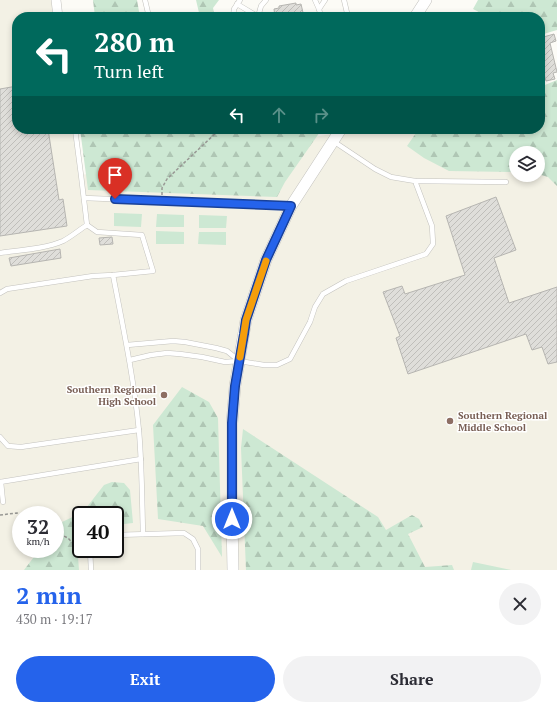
<!DOCTYPE html>
<meta charset="utf-8">
<style>
:root{--surface:#fff;--page:#f2f2f3;--text:#2b2b33;--muted:#7c7c81;--accent:#2563eb}
body{margin:0;font-family:"PT Serif",serif;background:var(--page);color:var(--text);height:100vh;display:flex;flex-direction:column;font-size:15px;white-space:nowrap}
*{box-sizing:border-box;margin:0}
p{font-size:13px;color:var(--muted)}
.icon{flex:none;width:22px;height:22px;fill:none;stroke:currentColor;stroke-width:2;stroke-linecap:round;stroke-linejoin:round}
.map{position:relative;height:570px;overflow:hidden}
.sheet{display:flex;flex-direction:column;background:var(--surface);flex:1}
.sheet>*{flex:none}
.top-card{position:absolute;left:12px;top:12px;width:533px;height:122px;border-radius:16px;box-shadow:0 2px 6px #0003;background:#00695c;color:#fff;overflow:hidden}
.tools{position:absolute;left:509px;top:146px;display:grid;gap:8px}
.tools a{display:grid;place-items:center;width:36px;height:36px;border-radius:50%;background:var(--surface);box-shadow:0 2px 6px #0003;font-size:20px}
.speed{position:absolute;left:12px;top:506px;display:flex;gap:8px;font-size:20px;font-weight:700;text-align:center}
.speed>*{display:grid;place-content:center;width:52px;height:52px;border-radius:50%;background:var(--surface);box-shadow:0 2px 6px #0003;line-height:1}
.speed small{font-size:10px;font-weight:400}
.speed .limit{border:2px solid #111;border-radius:6px;background:#fff;color:#111}
.pin{position:absolute;display:grid;place-items:center;width:34px;height:34px;color:#fff;margin:-41px -17px;border-radius:50% 50% 50% 0;rotate:-45deg;box-shadow:0 0 4px #0007}
.pin .icon{rotate:45deg}
.me{position:absolute;width:44px;margin:-22px;rotate:0deg;stroke-linejoin:round;filter:drop-shadow(0 0 3px #0008)}
.turn{display:flex;align-items:center;gap:14px;height:84px;padding:0 16px;font-size:18px}
.turn .icon{width:52px;height:52px;stroke-width:2.5}
.turn b{display:block;font-size:28px;line-height:34px}
.lanes{display:flex;align-items:center;height:38px;padding:0 16px;background:#0003;justify-content:center;gap:20px;direction:ltr}
.lanes .off{opacity:.35}
.round{display:grid;place-items:center;flex:none;width:42px;height:42px;border-radius:21px;background:var(--page)}
.overview{display:flex;align-items:center;justify-content:space-between;height:68px;padding:0 16px}
h1{font-size:24px;font-weight:700;line-height:30px;color:var(--accent)}
.cta{display:flex;gap:8px;margin-top:auto;padding:8px 16px}
.cta a{flex:1;height:46px;border-radius:24px;background:var(--accent);color:#fff;font-size:16px;font-weight:700;line-height:46px;text-align:center}
.cta a+a{background:var(--page);color:var(--text)}
.map>svg:first-child{display:block}
.built{fill:#f3f1e5;fill-rule:evenodd}
.forest{fill:url(#forest-firs)}
.garden{fill:#cde8d3}
.building{fill:url(#building-hatch);stroke:#b6b5b1}
.lines{fill:none;stroke-linecap:round;stroke-linejoin:round}
.service-casing{stroke:#c3c2be;stroke-width:5.5}
.minor-casing{stroke:#c3c2be;stroke-width:10}
.tertiary-casing{stroke:#c3c2be;stroke-width:12}
.path{stroke:#989894;stroke-width:1.5;stroke-dasharray:3 2;stroke-linecap:butt}
.service{stroke:#fff;stroke-width:4.5}
.minor{stroke:#fff;stroke-width:9}
.tertiary{stroke:#fff;stroke-width:11}
.route-casing{stroke:#184099;stroke-width:10}
.route{stroke:#2563eb;stroke-width:7}
.slow{stroke:#f59e0b;stroke-width:7}
.education-dot{fill:#8d6e63;stroke:#fff;stroke-width:1.5}
.labels{text-anchor:middle;stroke-width:3;stroke-linejoin:round;paint-order:stroke}
.education-label{font-size:10px;font-weight:bold;fill:#785e54;stroke:#fff;text-anchor:end}
</style>
<div class="map">
<svg width="557" height="570" viewBox="0 0 557 570">
<defs>
<pattern id="forest-firs" width="22" height="20" patternUnits="userSpaceOnUse"><rect width="22" height="20" fill="#cde8d3"/><path d="M5 1l3.5 6h-7zM16 11l3.5 6h-7z" fill="#afc6b4"/></pattern>
<pattern id="building-hatch" width="6" height="6" patternUnits="userSpaceOnUse"><rect width="6" height="6" fill="#dfdeda"/><path d="M-1 1l2-2M0 6l6-6M5 7l2-2" fill="none" stroke="#bfbeba"/></pattern>
</defs>
<rect width="100%" height="100%" fill="#fcfbf6"/>
<path class="built" d="M0,0H56L58,17H17V129H75L81,175L338,133L341,129H509L557,165V570H0ZM516,153H538V175H516ZM21,515H55V549H21ZM81,515H115V549H81Z"/>
<g class="forest">
<path d="M93,0H137L140,17H95Z"/>
<path d="M196,0H219L213,8L215,17H200Z"/>
<path d="M478,0H557V30L540,35V17H484L485,15L473,9Z"/>
<path d="M557,80V186L548,177L538,174V153H516V172L449,171L424,158L407,146L416,133L411,129H540V87Z"/>
<path d="M80,129H322L285,182L277,197L88,190Z"/>
<path d="M182,387L209,402L218,418L222,557L203,526L158,519L153,425Z"/>
<path d="M243,429L378,517L386,530L412,515L419,519L423,527L408,534L425,567L452,565L454,570H246L241,448Z"/>
<path d="M112,482L124,483L130,490L133,523L115,525V515H81V548L78,557L79,570H24L40,549H55V530L60,523L83,512L104,485Z"/>
</g>
<g class="garden">
<path d="M114,213L142,214L141,227L114,226Z"/>
<path d="M157,214L184,215V227H156Z"/>
<path d="M199,215L227,216L226,228H199Z"/>
<path d="M156,231L184,232V244H156Z"/>
<path d="M199,232H226V245L198,244Z"/>
<path d="M473,562L511,570H471Z"/>
</g>
<g class="building">
<path d="M296,3V5L301,4L304,17H275L274,9L279,8V6Z"/>
<path d="M554,34L556,41L550,43L557,72L553,73L555,79L546,81L540,60V45L542,44L540,38Z"/>
<path d="M17,86V129H48L59,200L63,199L67,226L0,236V89Z"/>
<path d="M496,197L516,250L494,258L509,303L557,287V362L548,364L542,347L532,350L526,334L408,374L396,338L400,336L383,292L402,286L405,294L465,275L446,216Z"/>
<path d="M112,237L113,244L100,245L99,238Z"/>
<path d="M60,249L61,258L11,266L9,258Z"/>
</g>
<g class="lines">
<defs>
<g id="service">
<path d="M145,0L149,17"/>
<path d="M315,0L319,9L321,17"/>
<path d="M344,0L348,17"/>
<path d="M237,4L257,16"/>
<path d="M319,9L325,0"/>
<path d="M233,17L234,9L240,0"/>
<path d="M258,17L261,6L266,0"/>
<path d="M415,181L506,182"/>
<path d="M84,198L290,206"/>
<path d="M0,253C20,250 45,249 63,241C71,237 79,230 87,225"/>
<path d="M113,275C123,327 134,379 139,431C142,466 142,500 143,534"/>
<path d="M0,293L7,289L93,276L113,275L153,271L142,235L97,232L87,225L81,175L75,129"/>
<path d="M127,345L173,341L185,342L216,348L227,351L238,360"/>
<path d="M130,360L151,355L167,353L180,354L202,357L225,362L239,361L264,365H277L290,359L310,322L315,307L323,294L346,281L426,254L433,244L432,226L415,181L391,177L375,169L333,141"/>
<path d="M0,437L8,446L21,447L139,430"/>
<path d="M0,482L141,459"/>
<path d="M1,482L3,502"/>
<path d="M115,535L184,533L193,539L198,549V570"/>
<path d="M90,549L91,570"/>
</g>
<path id="minor" d="M56,0L58,17"/>
<g id="tertiary">
<path d="M415,17L426,0"/>
<path d="M233,570L232,519V423L235,386L246,320L266,260L291,206L341,129"/>
</g>
</defs>
<use href="#service" class="service-casing"/>
<use href="#minor" class="minor-casing"/>
<use href="#tertiary" class="tertiary-casing"/>
<g class="path">
<path d="M162,195V188L167,179L220,129"/>
<path d="M0,515L17,513L21,515"/>
<path d="M55,532L68,538L84,555"/>
</g>
<use href="#service" class="service"/>
<use href="#minor" class="minor"/>
<use href="#tertiary" class="tertiary"/>
</g>
<g class="lines">
<defs>
<path id="route" d="M115,199L291,206L266,260L246,320L244,334L235,386L232,423V519"/>
</defs>
<use href="#route" class="route-casing"/>
<use href="#route" class="route"/>
<path class="slow" d="M240,357L246,320L266,261"/>
</g>
<g class="education-dot">
<circle cx="164" cy="395" r="4"/>
<circle cx="450" cy="421" r="4"/>
</g>
<g class="labels">
<g class="education-label">
<text x="156" y="393">Southern Regional<tspan x="156" dy="12">High School</tspan></text>
<text x="458" y="419" text-anchor="start">Southern Regional<tspan x="458" dy="12">Middle School</tspan></text>
</g>
</g>
</svg>
<div class="tools">
<a><svg class="icon" aria-label="layers" viewBox="0 0 24 24"><path d="M12 4l9 5-9 5-9-5zM3 14l9 5 9-5"/></svg></a>
</div>
<div class="speed"><div>32<small>km/h</small></div><div class="limit">40</div></div>
<div class="pin" style="left:115px;top:199px;background:#d93025"><svg class="icon" aria-label="arrive" viewBox="0 0 24 24"><path d="M6 21V4h12l-3 4 3 4H6"/></svg></div>
<svg class="me" style="left:232px;top:519px" viewBox="-20 -20 40 40"><circle r="17" fill="#2563eb" stroke="#fff" stroke-width="3"/><path d="M0-11L8 9 0 5-8 9z" fill="#fff"/></svg>
<div class="top-card">
<div class="turn"><svg class="icon" aria-label="left" viewBox="0 0 24 24"><path d="M17 20v-9H6M10 6l-5 5 5 5"/></svg><div><b>280 m</b>Turn left</div></div>
<div class="lanes"><svg class="icon" aria-label="left" viewBox="0 0 24 24"><path d="M17 20v-9H6M10 6l-5 5 5 5"/></svg><svg class="icon off" aria-label="ahead" viewBox="0 0 24 24"><path d="M12 20V5M6 11l6-6 6 6"/></svg><svg class="icon off" aria-label="right" viewBox="0 0 24 24"><path d="M7 20v-9h11M14 6l5 5-5 5"/></svg></div>
</div>
</div>
<section class="sheet">
<div class="overview"><div><h1>2 min</h1><p>430 m · 19:17</p></div><a class="round"><svg class="icon" aria-label="close" viewBox="0 0 24 24"><path d="M6 6l12 12M18 6L6 18"/></svg></a></div>
<div class="cta"><a>Exit</a><a>Share</a></div>
</section>
